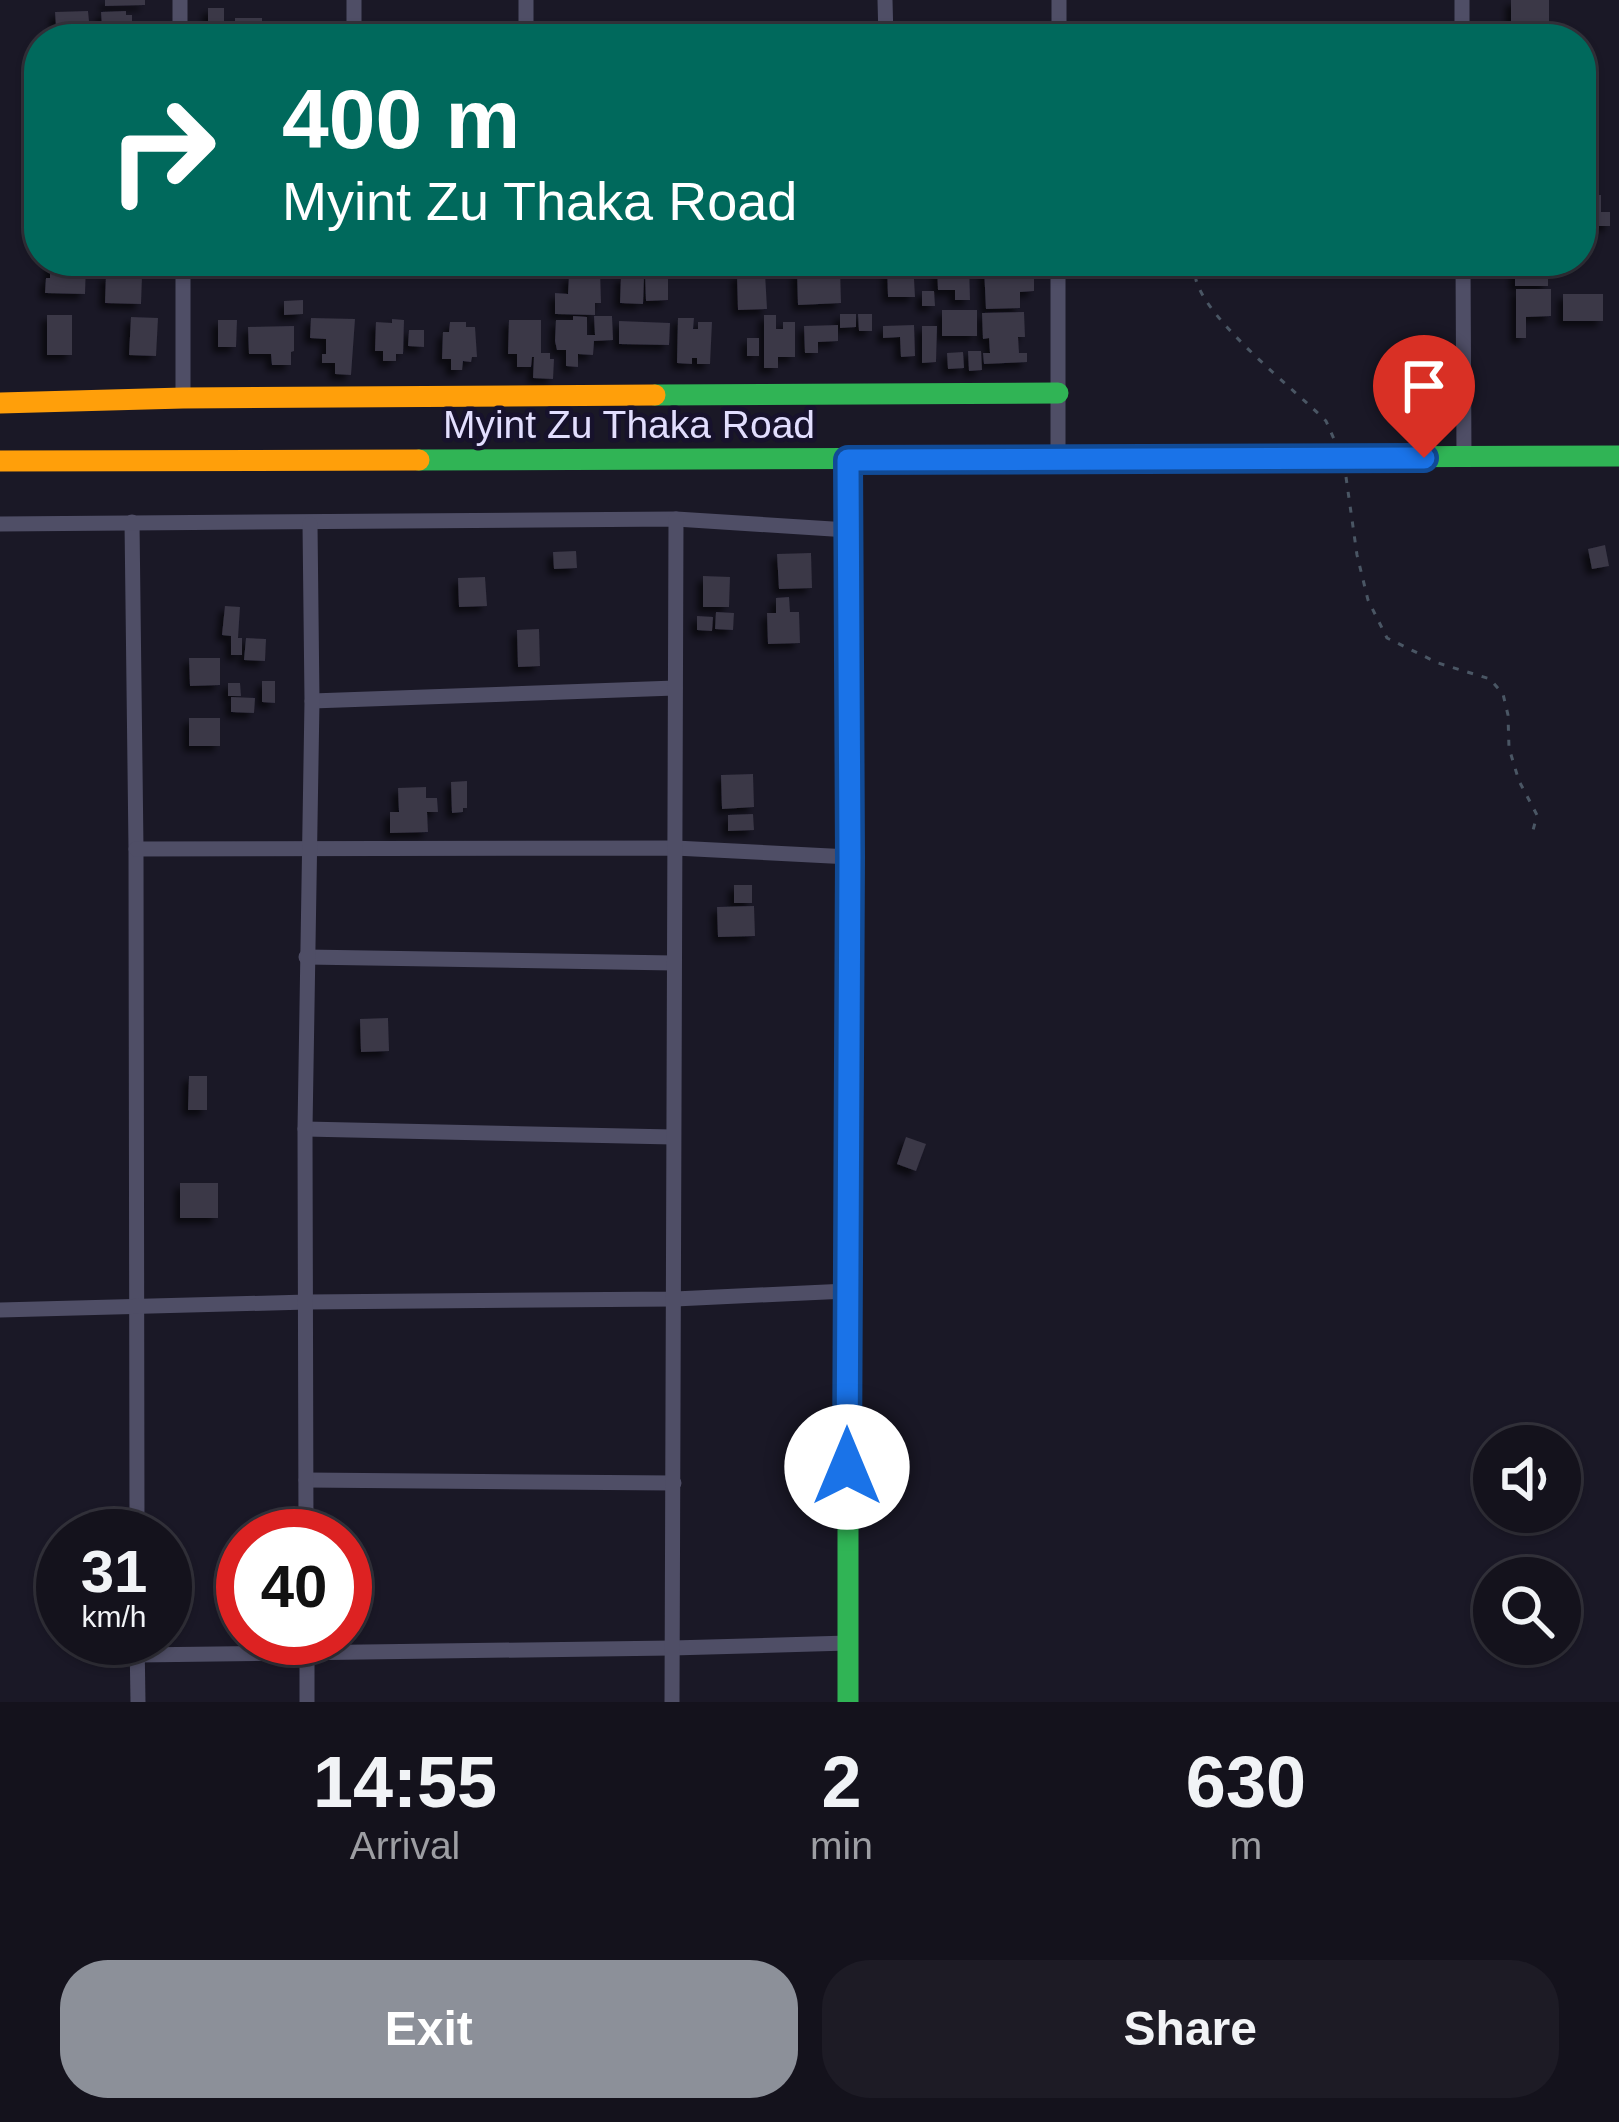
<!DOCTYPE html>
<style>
:root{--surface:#14121c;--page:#1d1b25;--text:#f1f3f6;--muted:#9d9ea3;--line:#33323b;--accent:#8c9099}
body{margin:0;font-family:Helvetica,sans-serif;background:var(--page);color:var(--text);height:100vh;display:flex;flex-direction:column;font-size:45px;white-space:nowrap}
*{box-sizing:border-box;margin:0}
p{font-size:39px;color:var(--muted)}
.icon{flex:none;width:66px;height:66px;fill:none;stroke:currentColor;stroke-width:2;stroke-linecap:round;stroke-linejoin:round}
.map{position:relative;height:1702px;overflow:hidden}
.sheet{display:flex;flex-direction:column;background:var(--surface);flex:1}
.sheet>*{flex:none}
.top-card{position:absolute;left:24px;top:24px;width:1572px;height:252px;border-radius:48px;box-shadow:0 3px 9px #0004,0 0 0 3px var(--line);background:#00695c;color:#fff;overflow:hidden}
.fabs{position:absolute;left:1473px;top:1425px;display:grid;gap:24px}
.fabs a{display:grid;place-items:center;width:108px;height:108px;border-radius:50%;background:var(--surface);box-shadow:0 3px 9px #0004,0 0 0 3px var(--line);font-size:60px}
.speed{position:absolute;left:36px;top:1509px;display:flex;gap:24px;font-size:60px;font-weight:700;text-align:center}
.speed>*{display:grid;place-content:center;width:156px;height:156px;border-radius:50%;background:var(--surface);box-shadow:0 3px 9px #0004,0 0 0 3px var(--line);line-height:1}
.speed small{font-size:30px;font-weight:400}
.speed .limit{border:18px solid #d22;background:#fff;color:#111}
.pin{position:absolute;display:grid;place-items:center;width:102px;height:102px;color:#fff;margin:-123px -51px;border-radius:50% 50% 50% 0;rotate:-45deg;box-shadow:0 0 12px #0007}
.pin .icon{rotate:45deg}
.me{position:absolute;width:132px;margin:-66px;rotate:0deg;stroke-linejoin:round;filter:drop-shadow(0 0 9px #0008)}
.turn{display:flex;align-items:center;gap:42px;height:252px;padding:0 60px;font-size:54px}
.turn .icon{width:156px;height:156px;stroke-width:2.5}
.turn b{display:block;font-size:84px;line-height:102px}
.eta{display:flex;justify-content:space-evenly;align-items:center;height:204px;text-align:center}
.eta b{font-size:72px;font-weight:700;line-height:84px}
.button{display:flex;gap:24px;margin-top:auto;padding:24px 60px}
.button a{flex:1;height:138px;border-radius:48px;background:var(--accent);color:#fff;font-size:48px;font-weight:700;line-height:138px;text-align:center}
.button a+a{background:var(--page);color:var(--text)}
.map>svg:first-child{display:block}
.building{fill:#3a3747;filter:url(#shadow)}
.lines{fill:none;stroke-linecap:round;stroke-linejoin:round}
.path{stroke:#4a5664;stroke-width:3;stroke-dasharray:6 9;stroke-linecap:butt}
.street{stroke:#4f4e66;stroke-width:15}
.fast{stroke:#30b455;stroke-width:21}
.slow{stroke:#ff9f0a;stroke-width:21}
.route-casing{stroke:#114b97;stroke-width:30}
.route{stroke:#1a73e8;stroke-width:21}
.labels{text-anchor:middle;stroke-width:9;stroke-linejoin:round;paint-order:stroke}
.street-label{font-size:39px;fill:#e2defe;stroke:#17122c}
</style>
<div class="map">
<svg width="1619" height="1702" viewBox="0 0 1619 1702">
<defs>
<filter id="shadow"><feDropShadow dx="-5.5" dy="5.5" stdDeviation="3" flood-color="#0009"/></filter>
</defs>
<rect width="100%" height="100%" fill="#1a1826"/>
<g class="building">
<path d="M105,0H145V5L105,6Z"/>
<rect x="1511" y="0" width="38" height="29"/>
<rect x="208" y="8" width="16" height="27"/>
<path d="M88,11L89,21H94L95,39H57L55,12Z"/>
<path d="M126,11V15H132V25H140L141,39H103L101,12Z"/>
<rect x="235" y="18" width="27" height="21"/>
<rect x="985" y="23" width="22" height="12"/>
<path d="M1581,122H1590V135H1599V150H1590L1589,165L1581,164Z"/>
<path d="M1581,195H1601V212H1610V226H1581Z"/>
<path d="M50,261L86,263L85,294L45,293L46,278H50Z"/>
<path d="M578,261H594V269H600L601,303H595V315L555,314V293L568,294L569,276H577Z"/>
<path d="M814,261H825L826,268H840L841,303L798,305L797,270L814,269Z"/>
<path d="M913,261L915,297H888L887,262Z"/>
<path d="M944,261L969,263L970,300H955V290H938L937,264H944Z"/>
<rect x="1515" y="261" width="33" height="25"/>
<path d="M745,264H755V273H765L767,309L738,310L737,274H745Z"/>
<path d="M1014,265V271L1025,270V279L1034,278V291L1020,292V308L986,309L984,267Z"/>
<path d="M645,273H668V300L646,301Z"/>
<path d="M106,275L142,276L141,304L105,303Z"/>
<path d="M621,276H644L643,304L620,303Z"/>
<path d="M1516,289H1551V316L1526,317V338H1516Z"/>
<path d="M922,291H934L935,306H922Z"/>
<rect x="1563" y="294" width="40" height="27"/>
<path d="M303,300V314L284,315V301Z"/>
<rect x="942" y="310" width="35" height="26"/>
<path d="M1024,312L1025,337H1018L1019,353H1027V362L984,364L983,353H990L989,338L983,339L982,313Z"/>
<path d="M840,314H856V327L840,328Z"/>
<path d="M858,314H872V331H859Z"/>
<rect x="47" y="315" width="25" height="40"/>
<path d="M764,315H776V329H783V322H795V357H778V368H764Z"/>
<path d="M573,316L587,317V335H595L594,316H612L613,340L594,341L593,355L578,354V367L566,366V350H557L555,341L556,320H573Z"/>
<path d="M131,317L158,318L156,356L129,355Z"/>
<path d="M311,318L355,319L351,375L335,374V363H322V354H326V339L310,338Z"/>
<path d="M678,318H694L693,329H698V322H712L710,364H697V358H692V364L677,363Z"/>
<path d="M392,319L404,320L403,354H396V361H383V351H375L376,322L392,323Z"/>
<path d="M218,320H237L236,347H218Z"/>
<path d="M509,320H541V353H550V359H554L553,379L533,378L534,357H532L531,367H517V354H508Z"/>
<path d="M619,321L670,323L669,345L619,344Z"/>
<path d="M450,322H466V327H475L477,357H472L471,362L463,361L462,370H451V359H442L443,332H449Z"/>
<path d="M838,325V341L818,342V353H805L804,326Z"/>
<path d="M914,325L915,356L901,357L900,337L883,338V326Z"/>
<path d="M294,326V351L291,352V365H272L271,354H249L248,327Z"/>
<path d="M922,326H937L936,362L922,363Z"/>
<path d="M409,330H424V347L408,346Z"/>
<rect x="747" y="338" width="12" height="18"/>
<path d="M968,351H981L982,370L969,371Z"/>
<path d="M963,352L964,368L948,369L947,353Z"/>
<path d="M1605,545L1609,566L1592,569L1588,549Z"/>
<path d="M576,551L577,568L554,569L553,552Z"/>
<path d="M811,553L812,588L779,589L777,554Z"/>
<path d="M703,576L730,577L729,607H703Z"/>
<path d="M485,577L487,606L459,607L458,578Z"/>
<path d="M789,597L790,612H799L800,643L768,644L767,613H776V598Z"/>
<path d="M225,606L240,607L238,638H242V655H231V636L222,635Z"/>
<path d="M716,612L734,613L733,630L715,629Z"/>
<path d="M697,616L713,617L712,631L697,630Z"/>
<path d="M539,629L540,666L518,667L517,630Z"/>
<path d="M246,638L266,639L265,661L244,660Z"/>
<path d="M189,658H220V685L190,686Z"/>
<path d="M262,681H275V703L262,702Z"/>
<path d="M228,683H240L241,696H228Z"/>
<path d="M231,697L255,698L254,713L231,712Z"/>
<rect x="189" y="718" width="31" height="28"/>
<path d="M753,774L754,807L722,809L721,775Z"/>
<path d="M467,781V808H463V812L452,813L451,782Z"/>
<path d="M426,787V798H437L438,812H427L428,832L390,833V812H399L398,788Z"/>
<path d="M753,814L754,830L728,831V815Z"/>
<rect x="734" y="885" width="18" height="18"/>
<path d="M754,906L755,936L718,937L717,907Z"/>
<path d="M388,1018L389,1051L361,1052L360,1019Z"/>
<path d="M189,1076H207V1110H188Z"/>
<path d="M906,1137L926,1144L916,1171L897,1164Z"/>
<rect x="180" y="1183" width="38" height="35"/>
</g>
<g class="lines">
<g class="path">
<path d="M1195,261C1195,263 1196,278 1196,280C1208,322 1293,388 1326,421L1334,439"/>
<path d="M1346,477L1357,555L1368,600L1387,638L1438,663L1490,679L1503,694L1508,715L1509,748L1519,781L1537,815L1532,834"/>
</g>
<g class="street">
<path d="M180,0V39"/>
<path d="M526,0V39"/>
<path d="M885,0L886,39"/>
<path d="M1462,0V39"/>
<path d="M354,39V0"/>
<path d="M1059,39V0"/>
<path d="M1463,261L1464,458"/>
<path d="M183,398V261"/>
<path d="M1058,459V261"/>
<path d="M132,522L136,849L137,1536"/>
<path d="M0,524L676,519L848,530"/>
<path d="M312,701L675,688"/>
<path d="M136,849L675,848L850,857"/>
<path d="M306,957L674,963"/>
<path d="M305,1129L673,1137"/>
<path d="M0,1310L307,1302L675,1299L847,1291"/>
<path d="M306,1480L674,1483"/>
<path d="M306,1536L305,1129L312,701L310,524"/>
<path d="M137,1638L138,1702"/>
<path d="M137,1655L672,1648L848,1643"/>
<path d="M307,1702V1638"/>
<path d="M672,1702L676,519"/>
</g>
<g class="fast">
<path d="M655,395L1058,393"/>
<path d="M419,460L1619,456"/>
<path d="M848,460V1702"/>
</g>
<g class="slow">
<path d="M0,403L183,398L655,395"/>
<path d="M0,461L419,460"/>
</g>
</g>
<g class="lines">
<defs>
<path id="route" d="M847,1467L850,857L848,460L1424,458"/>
</defs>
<use href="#route" class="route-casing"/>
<use href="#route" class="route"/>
</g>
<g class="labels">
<g class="street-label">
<text x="629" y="438">Myint Zu Thaka Road</text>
</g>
</g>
</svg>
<div class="fabs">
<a><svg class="icon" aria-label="sound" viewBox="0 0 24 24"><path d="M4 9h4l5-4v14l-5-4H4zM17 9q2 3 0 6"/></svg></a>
<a><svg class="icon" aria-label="search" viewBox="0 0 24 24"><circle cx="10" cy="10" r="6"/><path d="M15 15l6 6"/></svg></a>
</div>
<div class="speed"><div>31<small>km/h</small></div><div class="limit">40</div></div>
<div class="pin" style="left:1424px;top:458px;background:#d93025"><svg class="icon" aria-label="arrive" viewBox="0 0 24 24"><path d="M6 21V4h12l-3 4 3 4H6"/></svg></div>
<svg class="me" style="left:847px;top:1467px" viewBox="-20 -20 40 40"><circle r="19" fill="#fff"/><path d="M0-13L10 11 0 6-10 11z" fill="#1a73e8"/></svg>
<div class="top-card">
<div class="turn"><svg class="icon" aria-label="right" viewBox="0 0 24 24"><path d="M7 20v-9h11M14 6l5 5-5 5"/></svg><div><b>400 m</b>Myint Zu Thaka Road</div></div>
</div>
</div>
<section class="sheet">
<div class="eta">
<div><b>14:55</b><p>Arrival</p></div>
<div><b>2</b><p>min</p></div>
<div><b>630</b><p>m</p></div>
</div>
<div class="button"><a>Exit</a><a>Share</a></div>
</section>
